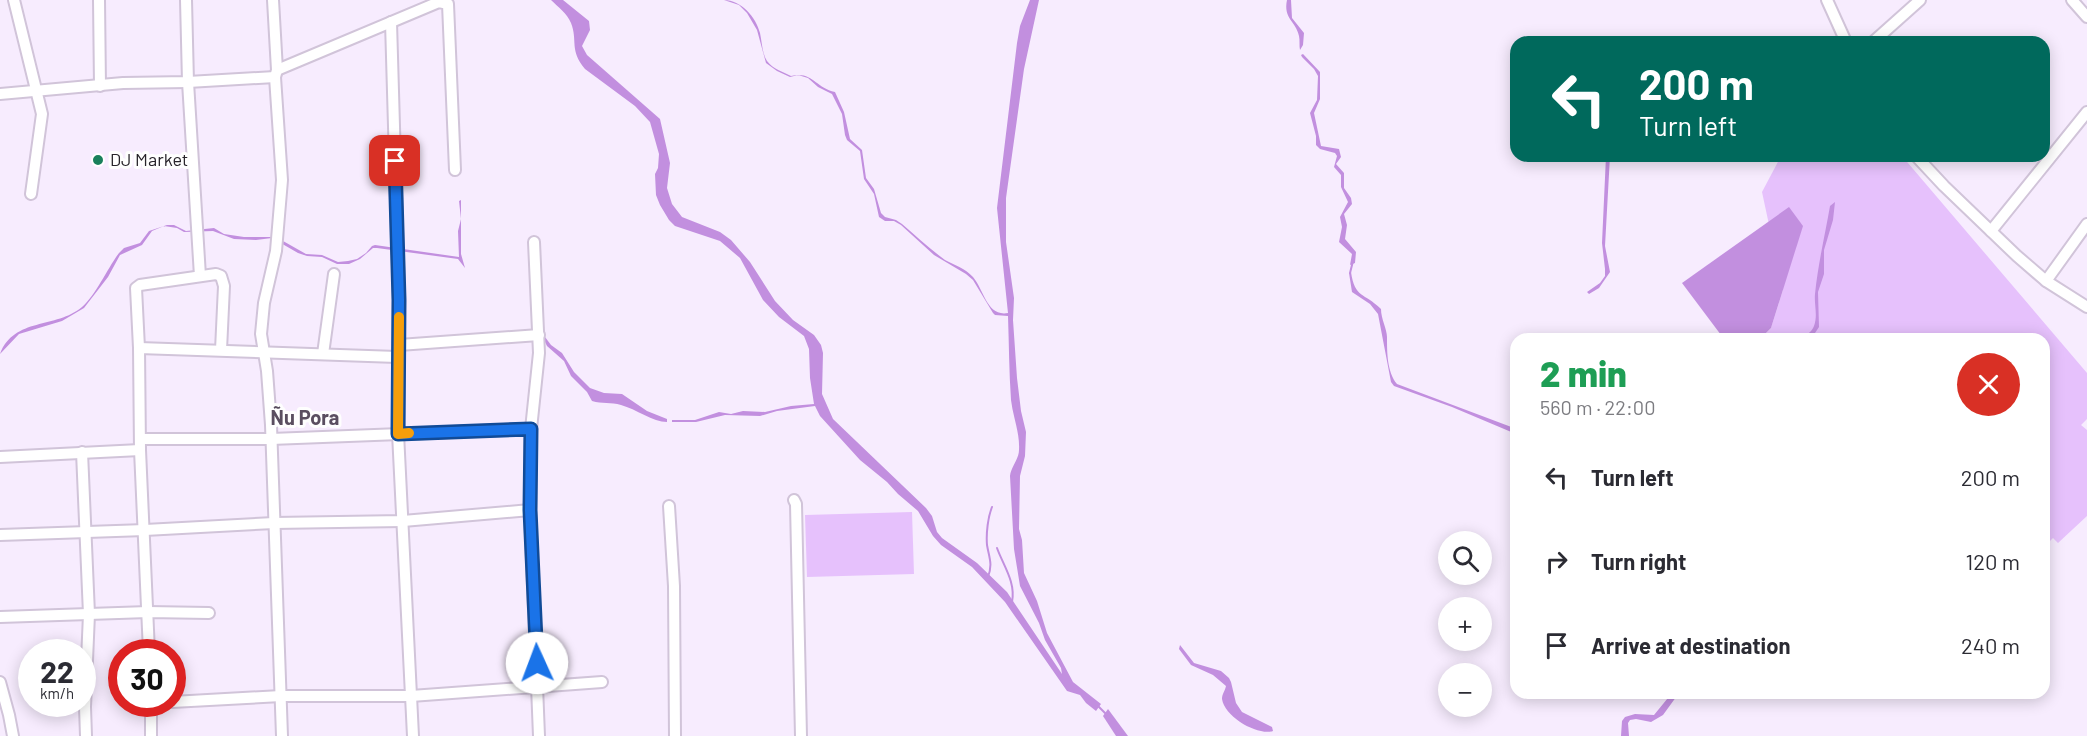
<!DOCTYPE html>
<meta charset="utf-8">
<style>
:root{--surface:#fff;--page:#f7f7f7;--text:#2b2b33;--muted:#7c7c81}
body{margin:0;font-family:Barlow,sans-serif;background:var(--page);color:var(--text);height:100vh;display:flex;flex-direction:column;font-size:22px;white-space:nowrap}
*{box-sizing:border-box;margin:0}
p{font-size:20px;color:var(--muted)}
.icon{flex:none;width:33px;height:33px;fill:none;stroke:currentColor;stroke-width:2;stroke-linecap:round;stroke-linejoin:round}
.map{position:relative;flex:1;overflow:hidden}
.sheet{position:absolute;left:1510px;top:333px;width:540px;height:366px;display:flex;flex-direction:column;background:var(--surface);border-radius:18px;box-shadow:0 3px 15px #0003}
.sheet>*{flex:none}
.banner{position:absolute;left:1510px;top:36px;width:540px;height:126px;border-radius:18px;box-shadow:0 3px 15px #0003;background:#00695c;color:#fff;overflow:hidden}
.fabs{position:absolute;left:1438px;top:531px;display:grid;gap:12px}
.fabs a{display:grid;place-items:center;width:54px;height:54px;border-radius:50%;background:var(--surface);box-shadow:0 3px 15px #0003;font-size:30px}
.speed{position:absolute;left:18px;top:639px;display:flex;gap:12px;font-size:30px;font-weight:700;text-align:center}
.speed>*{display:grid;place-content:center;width:78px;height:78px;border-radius:50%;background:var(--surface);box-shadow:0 3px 15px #0003;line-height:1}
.speed small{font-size:15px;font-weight:400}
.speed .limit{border:9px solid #d22;background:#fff;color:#111}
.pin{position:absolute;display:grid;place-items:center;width:51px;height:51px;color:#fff;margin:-26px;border-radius:12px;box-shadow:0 3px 9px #0006}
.me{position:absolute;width:66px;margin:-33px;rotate:358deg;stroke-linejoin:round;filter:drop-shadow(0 0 4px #0008)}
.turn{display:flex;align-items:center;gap:21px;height:126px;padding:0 30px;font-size:27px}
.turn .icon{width:78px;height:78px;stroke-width:2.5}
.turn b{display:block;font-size:42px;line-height:51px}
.round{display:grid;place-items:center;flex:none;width:63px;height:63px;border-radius:32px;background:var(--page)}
.overview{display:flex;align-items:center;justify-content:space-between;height:102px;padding:0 30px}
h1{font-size:36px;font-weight:800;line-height:45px;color:#1e9e55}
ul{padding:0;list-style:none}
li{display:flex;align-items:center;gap:18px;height:84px;padding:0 30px}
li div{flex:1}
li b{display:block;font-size:22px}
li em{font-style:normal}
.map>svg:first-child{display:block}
.green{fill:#e6c1fc}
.water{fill:#c28fdf}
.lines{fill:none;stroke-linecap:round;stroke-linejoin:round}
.stream{stroke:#c28fdf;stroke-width:2}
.minor-casing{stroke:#d1c4d9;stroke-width:14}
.minor{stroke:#fff;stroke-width:10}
.route-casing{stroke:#114b97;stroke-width:15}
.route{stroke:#1a73e8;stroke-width:10}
.slow{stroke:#f59e0b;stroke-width:10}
.poi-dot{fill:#19805b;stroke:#fefefe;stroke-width:2}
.labels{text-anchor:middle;stroke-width:6;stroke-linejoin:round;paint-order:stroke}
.poi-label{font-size:18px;fill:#27232a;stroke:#fefefe;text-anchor:start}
.neighbourhood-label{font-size:20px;font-weight:bold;fill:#5a4e60;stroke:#fefefe}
</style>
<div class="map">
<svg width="2087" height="736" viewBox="0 0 2087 736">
<rect width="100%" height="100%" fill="#f7ecfe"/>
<g class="green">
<path d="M1781,156H1902L2087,373V419L2081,425L2087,430V516L2058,543L2053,538L2049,542L2045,537L2044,339H1760L1771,328L1783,290L1762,192Z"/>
<path d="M912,512L914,574L807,577L805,515Z"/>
</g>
<g class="water">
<path d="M551,0H563L589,21L590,30L582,46L587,55L660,119L670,163L667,188L672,204L682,217L720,232L731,240L750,262L775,301L793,320L814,335L821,345L823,353L822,394L833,419L926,508L932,516L937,532L942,538L977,563L1007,592L1062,674L1061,668L1045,640L1039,623L1020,586L1014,549L1010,476C1011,467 1019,459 1019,450C1020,433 1013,417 1011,400C1009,372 1009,344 1008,316L995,315L993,313L973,280L966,274L934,255L901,225L894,221H885L879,217L874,194L864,179L860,151L847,140L845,135L842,114L832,94L818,87L808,78L798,75L790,77L777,71L766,63L757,30L747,13L739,5L724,0C741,0 756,17 760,33C762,42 762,53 767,61C773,69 783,72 791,76C813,71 815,88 835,92L844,112L850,139L862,150L866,178L874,189L881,213L885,217L896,220L902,224C916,236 930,249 945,260C954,265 965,268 973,277C984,290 987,317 1008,313L997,208L1017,43L1020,26L1030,0H1039L1024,69L1006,198V242L1014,298L1013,320L1017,378L1021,411L1026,432L1025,456L1020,476L1019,529L1022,540L1024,573L1037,601L1047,633L1073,682L1101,704L1096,711L1086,703L1080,695L1067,691L1005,602L972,567L941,545L933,536L918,511L898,494L887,482L860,460L820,416L815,406L777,411L760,416L725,415L696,422H672V420H695L719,412L731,414L743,411L765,412L791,406L814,404L810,378L809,349L804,336L779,317L763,300L740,258L720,241L675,226L669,220L660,205L656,195L655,174L658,168L659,154L650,122L635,106L585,69C569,50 578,41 571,23C567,13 558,7 551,0Z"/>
<path d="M1287,0H1291L1292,18L1304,33L1303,45L1300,50C1299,46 1300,40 1299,36C1296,21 1283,19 1287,0Z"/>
<path d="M1303,54L1320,72V99L1314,113L1321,146L1339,149L1341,157L1336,164L1344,173V188L1351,198L1352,204L1344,214L1347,225L1345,239L1356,252L1355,263L1350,265L1352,254L1339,242L1342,227L1340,217L1348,202L1341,187V175L1334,167L1337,156L1335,153L1320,149L1316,145V136L1310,113L1317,100L1318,76L1314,69L1302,57L1301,55Z"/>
<path d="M1606,156H1610L1605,246L1610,272L1599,288L1589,294L1587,292L1600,283L1605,276V269L1602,243Z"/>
<path d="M461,200V254L465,268L458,259L377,248H373L360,259L349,264H337L322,257L307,256L298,253L272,238L256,240L234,239L213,231L184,232L177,228L164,226L152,231L142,245L120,255L108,277L84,308L62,321L19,334L0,354C14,317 56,329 82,307C96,295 107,269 119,253L124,248L140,243L149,231L167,225H174L186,231L214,228L224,234L244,237H276L306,254L322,255L338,262L348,261L357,259L366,253L372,246L375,245L459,257L458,231L461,219L459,201Z"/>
<path d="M1835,202L1833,220L1824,250V274L1818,292L1819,327L1815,333L1806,339H1801C1806,335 1812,332 1814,326C1818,315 1814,305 1815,294C1818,264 1825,235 1830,206Z"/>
<path d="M1789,207L1803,226L1771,328L1760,339H1724L1682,283Z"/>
<path d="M1351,272C1355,299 1364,292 1381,309C1381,319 1387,329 1387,337C1387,352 1387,372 1397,384L1514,428L1516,429V434L1452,407L1394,386L1391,382L1378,314L1370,304L1352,292L1349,273Z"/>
<path d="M545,337L551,345L562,353L574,372L590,388L604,393L622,394L647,411L667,419V422C653,422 636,409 621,405C611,402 602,404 592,401L587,392L571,376L564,361L547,346L543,338Z"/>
<path d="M1180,645L1194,663L1221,671L1229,678L1231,682L1236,703L1242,712L1272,727L1273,731C1259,736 1225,718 1222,699C1222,694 1225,691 1226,686L1213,675L1191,665L1179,649Z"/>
<path d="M1672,693H1679L1663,715L1651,722L1636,719L1630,720L1628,723L1629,736H1621L1622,721L1625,717L1635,714L1654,715Z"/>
<path d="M1108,709L1128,736H1116L1103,716Z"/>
</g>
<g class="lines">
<g class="stream">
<path d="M1350,273L1353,261"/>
<path d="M997,548C1003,565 1016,582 1012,602"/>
<path d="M988,577C993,564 989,557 987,545C986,533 988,517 992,507"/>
<path d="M1098,706L1107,715"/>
</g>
<defs>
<g id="minor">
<path d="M14,0L42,114L31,194"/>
<path d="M99,0L100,86"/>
<path d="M186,0L188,82L200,276"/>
<path d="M273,0L277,70L275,77L282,180L276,251L264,303L261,334L267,371L271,425L282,736"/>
<path d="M1827,0L1846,42"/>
<path d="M2072,0L2087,17"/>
<path d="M391,22L399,300L398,433L413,736"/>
<path d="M1873,42L1920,0"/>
<path d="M277,70L439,2L448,4L455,170"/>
<path d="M0,94L123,83L188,82L275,77"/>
<path d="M1916,156L1944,186L2017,256L2046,281L2087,307"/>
<path d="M1991,231L2087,112"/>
<path d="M534,242L539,353L531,429L530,510L539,736"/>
<path d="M2046,281L2087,224"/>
<path d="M399,345L539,335"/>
<path d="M139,348L136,288L140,285L216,274L221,276L224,286L221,350"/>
<path d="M323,354L334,274"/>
<path d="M140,439H271L531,429"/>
<path d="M82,452L89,614L85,707L86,736"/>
<path d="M0,457L140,450"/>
<path d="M794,500L796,504L801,736"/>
<path d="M669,506L674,586L675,736"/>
<path d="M0,535L145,530L274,523L403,521L530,510"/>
<path d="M0,617L148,612L209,613"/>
<path d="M149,652L140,450L139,348L397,357"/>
<path d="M0,682L9,715L13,736"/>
<path d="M172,702L281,696H411L602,682"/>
<path d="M151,736V704"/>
</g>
</defs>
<use href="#minor" class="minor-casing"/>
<use href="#minor" class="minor"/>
</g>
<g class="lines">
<defs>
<path id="route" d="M395,161L399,300L398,434L531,429L530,510L537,663"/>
</defs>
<use href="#route" class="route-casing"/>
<use href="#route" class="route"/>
<path class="slow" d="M399,317L398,434L409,433"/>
</g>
<circle class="poi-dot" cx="98" cy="160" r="6"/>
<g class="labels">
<g class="poi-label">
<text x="110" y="166">DJ Market</text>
</g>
<g class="neighbourhood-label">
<text x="305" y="425">Ñu Pora</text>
</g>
</g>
</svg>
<div class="fabs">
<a><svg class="icon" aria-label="search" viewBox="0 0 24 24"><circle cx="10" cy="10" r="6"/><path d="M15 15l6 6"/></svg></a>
<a>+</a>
<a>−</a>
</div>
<div class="speed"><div>22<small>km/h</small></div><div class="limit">30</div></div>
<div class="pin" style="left:395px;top:161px;background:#d93025"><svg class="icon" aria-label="arrive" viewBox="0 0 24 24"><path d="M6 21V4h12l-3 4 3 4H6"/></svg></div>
<svg class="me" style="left:537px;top:663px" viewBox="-20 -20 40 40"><circle r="19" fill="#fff"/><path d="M0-13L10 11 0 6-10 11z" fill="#1a73e8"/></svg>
<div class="banner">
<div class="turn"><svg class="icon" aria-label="left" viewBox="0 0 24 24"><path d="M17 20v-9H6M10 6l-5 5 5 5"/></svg><div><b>200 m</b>Turn left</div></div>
</div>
<section class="sheet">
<div class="overview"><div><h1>2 min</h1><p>560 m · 22:00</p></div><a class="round" style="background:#d93025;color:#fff"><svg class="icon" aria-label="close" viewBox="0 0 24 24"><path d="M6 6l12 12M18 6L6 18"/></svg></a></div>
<ul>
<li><svg class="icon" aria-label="left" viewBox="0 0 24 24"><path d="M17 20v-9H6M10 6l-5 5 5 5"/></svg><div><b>Turn left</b></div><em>200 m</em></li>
<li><svg class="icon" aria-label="right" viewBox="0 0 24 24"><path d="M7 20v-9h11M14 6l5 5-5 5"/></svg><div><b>Turn right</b></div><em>120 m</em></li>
<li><svg class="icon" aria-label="arrive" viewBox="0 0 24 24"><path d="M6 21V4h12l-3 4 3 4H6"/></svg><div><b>Arrive at destination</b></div><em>240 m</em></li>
</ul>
</section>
</div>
